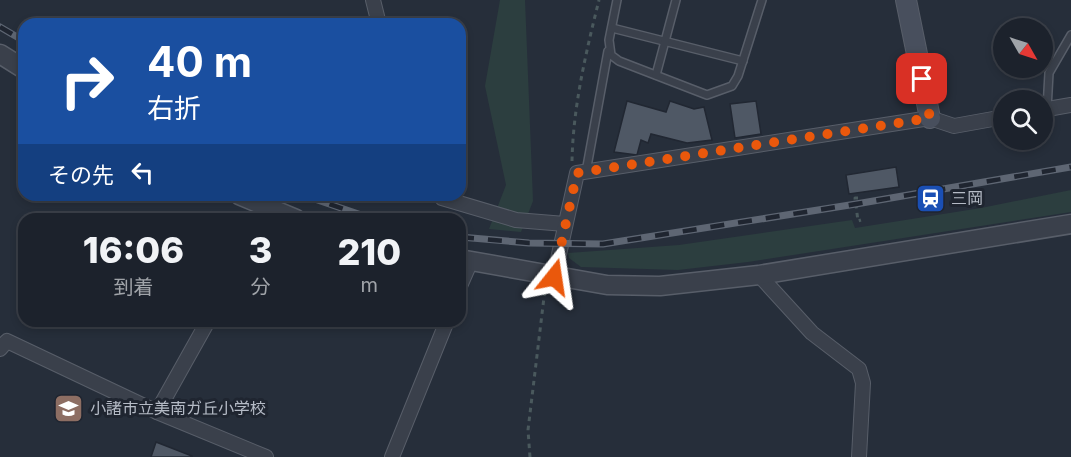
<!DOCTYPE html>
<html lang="ja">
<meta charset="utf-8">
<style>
:root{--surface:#1c222c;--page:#292f38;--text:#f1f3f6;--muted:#a0a4a9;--line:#3a3f48}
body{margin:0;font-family:Inter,"Noto Sans JP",sans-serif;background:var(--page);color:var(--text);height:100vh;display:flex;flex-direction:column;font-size:22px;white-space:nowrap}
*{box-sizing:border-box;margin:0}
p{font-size:20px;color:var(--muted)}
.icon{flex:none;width:33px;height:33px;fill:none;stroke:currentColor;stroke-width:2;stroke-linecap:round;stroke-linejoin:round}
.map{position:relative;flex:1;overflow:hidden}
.side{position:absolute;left:18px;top:213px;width:448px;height:114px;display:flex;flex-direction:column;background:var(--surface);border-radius:18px;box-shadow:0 3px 9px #0003,0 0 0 2px var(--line)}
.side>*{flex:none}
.top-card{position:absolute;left:18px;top:18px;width:448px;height:183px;border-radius:18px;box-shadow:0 3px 9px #0003,0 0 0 2px var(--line);background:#1a4fa0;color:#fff;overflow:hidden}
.needle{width:39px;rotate:129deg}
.controls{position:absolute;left:993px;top:18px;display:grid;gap:12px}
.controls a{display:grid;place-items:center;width:60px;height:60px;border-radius:50%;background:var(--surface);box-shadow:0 3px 9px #0003,0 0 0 2px var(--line);font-size:30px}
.pin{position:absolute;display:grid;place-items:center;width:51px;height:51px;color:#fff;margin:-26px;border-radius:12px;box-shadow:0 3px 9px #0006}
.me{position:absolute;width:66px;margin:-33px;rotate:15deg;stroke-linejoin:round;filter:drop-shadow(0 0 4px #0008)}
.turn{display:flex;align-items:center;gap:21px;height:126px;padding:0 30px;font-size:27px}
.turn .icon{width:78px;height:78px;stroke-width:2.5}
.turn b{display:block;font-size:42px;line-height:51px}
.then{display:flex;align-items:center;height:57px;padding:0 30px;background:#0003;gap:12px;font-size:22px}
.eta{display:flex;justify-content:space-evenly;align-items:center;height:102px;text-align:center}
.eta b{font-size:36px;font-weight:800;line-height:42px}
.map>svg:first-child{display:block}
.green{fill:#2c3e3f}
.building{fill:#4f5865;stroke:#212732;stroke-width:1.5}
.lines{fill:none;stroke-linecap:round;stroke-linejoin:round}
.service-casing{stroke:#585e69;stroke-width:10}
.minor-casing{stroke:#585e69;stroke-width:16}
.tertiary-casing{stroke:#585e69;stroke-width:21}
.secondary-casing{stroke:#585e69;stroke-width:22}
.path{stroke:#4a595d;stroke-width:3;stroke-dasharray:4.5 4.5;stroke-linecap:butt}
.service{stroke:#3a404b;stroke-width:7}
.minor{stroke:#3a404b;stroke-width:14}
.tertiary{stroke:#3a404b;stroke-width:18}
.secondary{stroke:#484f5d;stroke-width:20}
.rail-casing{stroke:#5e6673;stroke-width:7}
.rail{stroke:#1f2530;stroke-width:4.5;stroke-dasharray:14;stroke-linecap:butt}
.route{stroke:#ea580c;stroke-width:10;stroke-dasharray:0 18}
.labels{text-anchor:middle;stroke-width:6;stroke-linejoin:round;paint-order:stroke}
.poi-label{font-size:16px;fill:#b5bbc6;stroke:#1f2530;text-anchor:start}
</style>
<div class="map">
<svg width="1071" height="457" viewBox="0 0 1071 457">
<rect width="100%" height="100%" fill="#262e3a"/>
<g class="green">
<path d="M500,0H525L533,201L521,232L489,229L506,185L485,86Z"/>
<path d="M1071,190V212L748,262L678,270L581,267L569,258L568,253L679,245L852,220L855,228L981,208Z"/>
</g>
<g class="building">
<path d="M627,101L666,112L670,101L694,109L704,107L712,140L687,143L651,134L648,143L641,140L637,155L614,152Z"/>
<path d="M756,101L761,134L735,138L730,104Z"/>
<path d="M896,167L899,187L849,194L846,175Z"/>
<path d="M156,442L192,456V457H151Z"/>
</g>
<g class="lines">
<defs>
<g id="service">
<path d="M617,0L609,40L611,55L619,61L707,95L732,86L738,76L762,0"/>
<path d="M612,28L743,61"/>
<path d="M656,75L676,0"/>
<path d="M1047,109L1049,73L1071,35"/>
<path d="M586,172L608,51"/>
</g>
<g id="minor">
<path d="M373,0L379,24"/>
<path d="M1042,110L1071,105"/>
<path d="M440,195L442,198L516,220L565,224"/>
<path d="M759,275L812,333L859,369L863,383L859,457"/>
<path d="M554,277L577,173L930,118L954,126L1004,117"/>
<path d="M460,286L471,261"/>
<path d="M208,321L157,412L266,457"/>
<path d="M0,349L7,341L157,412"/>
<path d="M392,457L447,321"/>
</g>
<g id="tertiary">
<path d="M0,54L24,69"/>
<path d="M239,195L296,219"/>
<path d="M460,259L607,285L660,286L759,275L1071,224"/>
</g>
<path id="secondary" d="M906,0L930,118"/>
</defs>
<use href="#service" class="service-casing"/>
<use href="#minor" class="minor-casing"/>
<use href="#tertiary" class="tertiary-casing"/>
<use href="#secondary" class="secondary-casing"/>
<g class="path">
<path d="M572,161C573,107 586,52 599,0"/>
<path d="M858,198H855L858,221L861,220"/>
<path d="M530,457L528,430L545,289"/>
</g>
<use href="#service" class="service"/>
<use href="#minor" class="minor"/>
<use href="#tertiary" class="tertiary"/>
<use href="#secondary" class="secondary"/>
<defs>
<g id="rail">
<path d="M0,27L24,41"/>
<path d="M303,195L373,219"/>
<path d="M460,237L529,243L603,244L856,204L1071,167"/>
</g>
</defs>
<use href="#rail" class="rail-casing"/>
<use href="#rail" class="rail"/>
</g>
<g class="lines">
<path class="route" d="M554,277L577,173L930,118L922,79"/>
</g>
<defs>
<symbol id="station-square" viewBox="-11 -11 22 22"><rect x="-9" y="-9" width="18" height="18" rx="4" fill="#1a4fb4" stroke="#1f2530"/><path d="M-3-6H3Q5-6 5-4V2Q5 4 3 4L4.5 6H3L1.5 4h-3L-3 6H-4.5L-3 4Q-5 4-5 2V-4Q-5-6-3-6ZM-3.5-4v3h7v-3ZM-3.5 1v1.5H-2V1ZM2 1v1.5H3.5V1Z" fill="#fff"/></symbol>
<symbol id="school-square" viewBox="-11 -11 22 22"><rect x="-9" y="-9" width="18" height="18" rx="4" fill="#8d6e63" stroke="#1f2530"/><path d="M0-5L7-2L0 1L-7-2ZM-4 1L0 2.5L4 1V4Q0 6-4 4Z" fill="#fff"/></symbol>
</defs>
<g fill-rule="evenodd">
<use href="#station-square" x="914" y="182" width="33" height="33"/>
<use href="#school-square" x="52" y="392" width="33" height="33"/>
</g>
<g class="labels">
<g class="poi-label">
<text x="951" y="204">三岡</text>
<text x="90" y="414">小諸市立美南ガ丘小学校</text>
</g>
</g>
</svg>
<div class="controls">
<a><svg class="needle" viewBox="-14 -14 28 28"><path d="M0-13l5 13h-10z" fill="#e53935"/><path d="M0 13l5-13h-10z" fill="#a0a4a9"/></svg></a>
<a><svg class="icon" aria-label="search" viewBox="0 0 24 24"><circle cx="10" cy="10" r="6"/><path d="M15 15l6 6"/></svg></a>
</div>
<div class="pin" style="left:922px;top:79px;background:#d93025"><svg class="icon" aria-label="arrive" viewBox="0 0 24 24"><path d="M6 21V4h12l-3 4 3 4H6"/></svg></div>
<svg class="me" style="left:554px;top:277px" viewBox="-20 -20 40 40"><path d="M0-17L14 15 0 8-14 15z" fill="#ea580c" stroke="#fff" stroke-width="4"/></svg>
<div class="top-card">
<div class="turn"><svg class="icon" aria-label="right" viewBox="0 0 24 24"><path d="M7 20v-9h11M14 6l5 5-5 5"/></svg><div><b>40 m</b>右折</div></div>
<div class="then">その先<svg class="icon" aria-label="left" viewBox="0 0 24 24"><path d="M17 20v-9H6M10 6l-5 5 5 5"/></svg></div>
</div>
<section class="side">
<div class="eta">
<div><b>16:06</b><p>到着</p></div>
<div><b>3</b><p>分</p></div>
<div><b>210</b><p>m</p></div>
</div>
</section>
</div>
